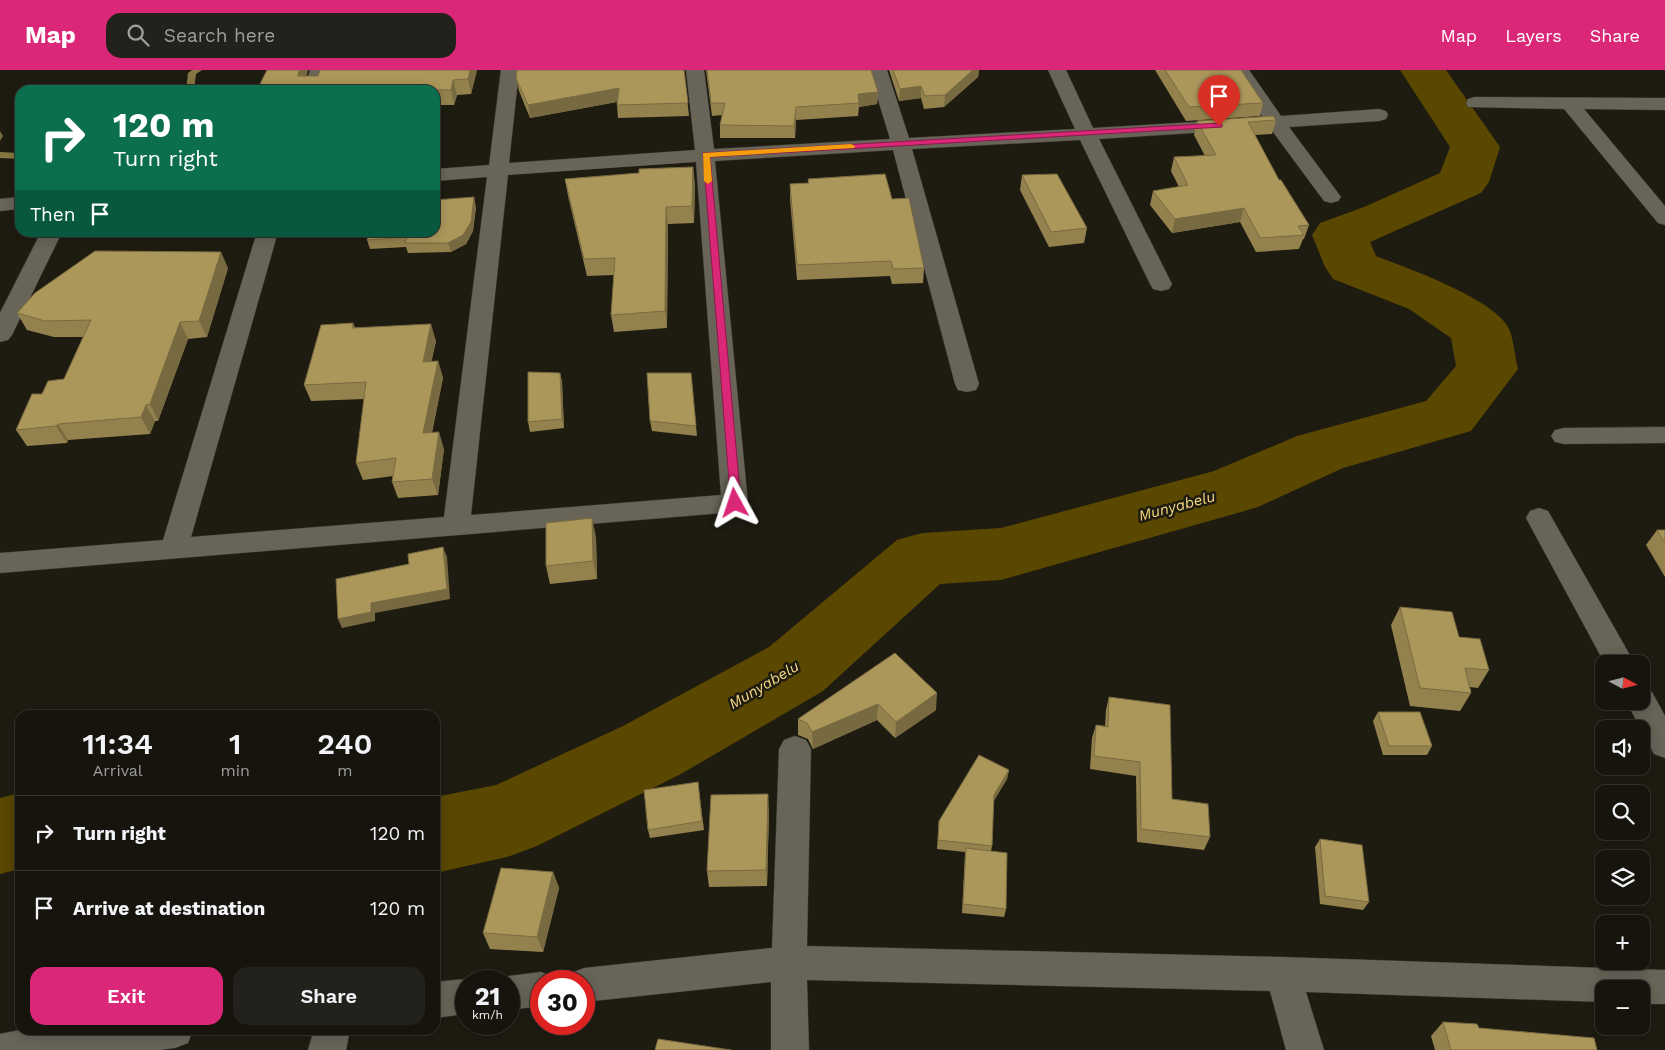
<!DOCTYPE html>
<meta charset="utf-8">
<style>
:root{--surface:#16140d;--page:#23211b;--text:#f1f3f6;--muted:#9e9e9d;--line:#35332e;--accent:#db2777}
body{margin:0;font-family:"Work Sans",sans-serif;background:var(--page);color:var(--text);height:100vh;display:flex;flex-direction:column;font-size:19px;white-space:nowrap}
*{box-sizing:border-box;margin:0}
p{font-size:16px;color:var(--muted)}
.icon{flex:none;width:28px;height:28px;fill:none;stroke:currentColor;stroke-width:2;stroke-linecap:round;stroke-linejoin:round}
.map{position:relative;flex:1;overflow:hidden}
.details{position:absolute;left:15px;top:640px;width:425px;height:325px;display:flex;flex-direction:column;background:var(--surface);border-radius:15px;box-shadow:0 2px 12px #0003,0 0 0 1px var(--line)}
.details>*{flex:none}
.top-card{position:absolute;left:15px;top:15px;width:425px;height:152px;border-radius:15px;box-shadow:0 2px 12px #0003,0 0 0 1px var(--line);background:#0b6e4f;color:#fff;overflow:hidden}
.needle{width:32px;rotate:97deg}
.fabs{position:absolute;left:1595px;top:585px;display:grid;gap:10px}
.fabs a{display:grid;place-items:center;width:55px;height:55px;border-radius:10px;background:var(--surface);box-shadow:0 2px 12px #0003,0 0 0 1px var(--line);font-size:25px}
.speed{position:absolute;left:455px;top:900px;display:flex;gap:10px;font-size:25px;font-weight:700;text-align:center}
.speed>*{display:grid;place-content:center;width:65px;height:65px;border-radius:50%;background:var(--surface);box-shadow:0 2px 12px #0003,0 0 0 1px var(--line);line-height:1}
.speed small{font-size:12px;font-weight:400}
.speed .limit{border:8px solid #d22;background:#fff;color:#111}
.pin{position:absolute;display:grid;place-items:center;width:42px;height:42px;color:#fff;margin:-51px -21px;border-radius:50% 50% 50% 0;rotate:-45deg;box-shadow:0 0 5px #0007}
.pin .icon{rotate:45deg}
.me{position:absolute;width:55px;margin:-28px;rotate:355deg;stroke-linejoin:round;filter:drop-shadow(0 0 4px #0008)}
.turn{display:flex;align-items:center;gap:18px;height:105px;padding:0 15px;font-size:22px}
.turn .icon{width:65px;height:65px;stroke-width:2.5}
.turn b{display:block;font-size:35px;line-height:42px}
.then{display:flex;align-items:center;height:48px;padding:0 15px;background:#0003;gap:10px;font-size:19px}
.eta{display:flex;justify-content:space-evenly;align-items:center;height:85px;text-align:center}
.eta b{font-size:30px;font-weight:600;line-height:35px}
.cta{display:flex;gap:10px;margin-top:auto;padding:10px 15px}
.cta a{flex:1;height:58px;border-radius:15px;background:var(--accent);color:#fff;font-size:20px;font-weight:600;line-height:58px;text-align:center}
.cta a+a{background:var(--page);color:var(--text)}
ul{padding:0;list-style:none}
li{display:flex;align-items:center;gap:15px;height:75px;padding:0 15px;border-top:1px solid var(--line)}
li div{flex:1}
li b{display:block;font-size:19px}
li em{font-style:normal}
header{display:flex;align-items:center;gap:30px;box-sizing:border-box;height:70px;padding:0 25px;background:var(--accent);color:#fff}
header strong{font-size:24px}
nav{display:flex;gap:28px;margin-inline-start:auto;font-size:18px}
.search{width:350px;height:45px;background:var(--page);display:flex;align-items:center;gap:12px;box-sizing:border-box;padding:0 18px;border-radius:15px;color:var(--muted);font-size:19px}
.map>svg:first-child{display:block}
.lines{fill:none;stroke-linecap:round;stroke-linejoin:round}
.stream{fill:#857743;fill-rule:evenodd}
.river{fill:#5a4700;fill-rule:evenodd}
.minor-casing{stroke:#393732;stroke-width:1}
.minor{fill:#686458;fill-rule:evenodd}
.wall{fill:#94824e}
.shaded-wall{fill:#786a40}
.building{fill:#ac975b;stroke:#786a40}
.route{fill:#db2777;stroke:#8e194d}
.slow{fill:#f59e0b}
.labels{text-anchor:middle;stroke-width:5;stroke-linejoin:round;paint-order:stroke}
.water-label{font-size:15px;font-style:italic;fill:#f9db83;stroke:#1e1b11}
</style>
<header>
<strong>Map</strong>
<div class="search"><svg class="icon" aria-label="search" viewBox="0 0 24 24"><circle cx="10" cy="10" r="6"/><path d="M15 15l6 6"/></svg>Search here</div>
<nav><a>Map</a><a>Layers</a><a>Share</a></nav>
</header>
<div class="map">
<svg width="1665" height="980" viewBox="0 0 1665 980">
<rect width="100%" height="100%" fill="#1e1b11"/>
<g class="lines">
<g class="stream">
<path d="M192,0H202L196,4L194,20H186L188,3Z"/>
<path d="M0,82L20,83V89L0,88Z"/>
</g>
<g class="river">
<path d="M1400,0H1446L1500,77L1489,112L1481,123L1370,172L1376,186C1407,198 1499,230 1510,261C1514,273 1515,287 1518,299L1471,361L1343,398L1258,437L1234,444L1001,510L940,514L823,621L681,704L537,776L507,787L435,803V727L496,715L623,656L769,577L897,470L922,463L1001,458L1214,401L1297,366L1426,331L1456,296L1451,268L1409,239L1333,209L1325,197L1312,165L1320,153L1364,137L1440,103L1450,77Z"/>
<path d="M20,723V799L0,804V728Z"/>
</g>
<defs>
<g id="minor">
<path d="M310,0H328L322,20H304Z"/>
<path d="M501,0H519L509,93L695,80L686,0H704L714,79L890,69L869,0H887L909,68L1075,59L1048,0H1066L1093,58L1263,48L1231,0H1249L1281,46L1379,39L1386,41L1388,45L1386,49L1379,51L1289,57L1341,127L1338,131L1331,133L1324,131L1270,58L1099,69L1172,214L1169,219L1161,221L1153,219L1150,214L1080,70L912,79L979,314L976,320L967,322L958,320L955,314L893,80L715,91L748,433L744,440L735,442L0,503V483L163,470L257,162H278L191,467L444,447L487,107L435,111V99L489,95ZM696,92L721,425L471,445L508,105Z"/>
<path d="M1475,27L1665,28V40L1584,39L1665,136V155L1658,153L1564,39L1468,37L1466,33L1468,29Z"/>
<path d="M20,127V139L0,141V129Z"/>
<path d="M41,162H62L12,265L8,270L0,272V243Z"/>
<path d="M1665,357V373L1564,374L1555,372L1551,366L1555,360L1564,358Z"/>
<path d="M1539,438L1548,441L1635,594H1605L1526,448L1530,441Z"/>
<path d="M1641,619L1652,622L1665,646V688L1654,684L1626,631H1641Z"/>
<path d="M795,666L806,670L811,679L807,876L1283,887L1665,900V934H1641V919H1604V932L1306,922L1324,980H1286L1270,921L807,910L809,980H771V912L584,932V911H568L571,903L584,898L772,878L779,679L784,670Z"/>
<path d="M541,902L554,907L556,911H541V936L509,940V911H496L509,906Z"/>
<path d="M466,909L470,911H466V944L435,948V912Z"/>
<path d="M20,960H193L188,973L175,978L160,980H0V964Z"/>
<path d="M314,960H350L346,980H308Z"/>
</g>
</defs>
<use href="#minor" class="minor-casing"/>
<use href="#minor" class="minor"/>
</g>
<g class="wall">
<path d="M320,0H477L471,24L457,25L454,35H435V20H257L307,6H318Z"/>
<path d="M684,0L689,46L618,48L617,35V32L530,48L519,21L516,8Z"/>
<path d="M706,0H871L878,22L877,34L859,37L858,46L796,50L795,68H720V55L722,45L712,46Z"/>
<path d="M889,0H979L978,7L944,37L924,39L921,28L899,31Z"/>
<path d="M1155,0H1241L1263,33L1260,46L1186,51Z"/>
<path d="M1276,50L1272,64L1255,65L1279,110L1309,155L1304,169H1303L1299,179L1256,182L1240,152L1172,163L1150,135L1153,121L1179,117L1171,101L1174,87L1205,86L1194,65L1197,51Z"/>
<path d="M1022,105L1087,158L1084,173L1049,177L1020,120Z"/>
<path d="M565,109L695,114L694,153L668,154L667,258L614,262L611,245L614,205L587,206L568,126Z"/>
<path d="M808,109L892,129L924,198L923,213L892,214L890,206L797,210L790,129V114L808,113Z"/>
<path d="M476,137L473,161L466,174L451,182L408,183L406,177L370,179L367,170Z"/>
<path d="M228,198L207,267L188,269L158,351H155L150,364L68,370L67,373L27,376L16,360L42,324L64,309L83,267H54L27,260L17,243Z"/>
<path d="M353,253L355,258L436,271L431,292L438,291L443,308L432,363L444,379L438,425L398,428L392,412L393,406L363,410L356,393L364,329L311,331L304,315Z"/>
<path d="M560,303L562,312L564,358L530,362L528,352Z"/>
<path d="M691,303L697,366L652,361L650,351Z"/>
<path d="M1657,460H1665V507L1646,475Z"/>
<path d="M596,467L597,509L550,514L546,496Z"/>
<path d="M1400,537L1459,567L1489,600L1478,618L1470,617L1471,623L1460,641L1410,636L1391,555Z"/>
<path d="M895,583L936,640L895,668L877,650L813,679L808,669L798,665V649Z"/>
<path d="M1109,627L1172,729L1210,767L1204,780L1137,772L1136,706L1090,699L1092,668L1096,655L1105,656L1106,640Z"/>
<path d="M1378,642L1432,676L1427,685H1383L1373,651Z"/>
<path d="M1009,700L1007,709L993,732L992,776L991,781L1006,839L1004,847L962,843L965,782L937,779L939,751Z"/>
<path d="M698,712L704,760L650,768L648,760Z"/>
<path d="M769,741L767,816L709,817L707,801Z"/>
<path d="M1320,769L1369,832L1363,840L1320,834L1315,777Z"/>
<path d="M553,802L559,818L543,882L490,879L483,863Z"/>
<path d="M1443,952L1479,958L1597,980H1435L1431,966Z"/>
</g>
<g class="shaded-wall">
<path d="M299,0H308L303,20L298,6Z"/>
<path d="M470,0H477L471,24L468,9Z"/>
<path d="M973,0H979L978,7L944,37L945,25Z"/>
<path d="M453,10L457,25L454,35L451,20Z"/>
<path d="M921,16V28L899,31L900,19Z"/>
<path d="M619,18L621,31L530,48L528,35Z"/>
<path d="M878,22L877,34L859,37L858,24Z"/>
<path d="M796,37V50L795,68L794,56Z"/>
<path d="M0,61L3,66L0,71Z"/>
<path d="M693,97L695,114L694,153L692,136Z"/>
<path d="M474,127L476,137L473,161L466,174L451,182L448,173Z"/>
<path d="M666,137L668,154L667,258L665,241Z"/>
<path d="M1244,138L1240,152L1172,163L1175,149Z"/>
<path d="M221,182L228,198L207,267L199,251Z"/>
<path d="M180,252L188,269L158,351L150,334Z"/>
<path d="M431,254L436,271L428,308L423,292Z"/>
<path d="M438,291L443,308L428,380L423,363Z"/>
<path d="M560,303L562,312L564,358L562,349Z"/>
<path d="M146,335L155,351L150,364L141,347Z"/>
<path d="M58,354L68,370L67,373L56,356Z"/>
<path d="M439,362L444,379L438,425L432,409Z"/>
<path d="M592,448L596,467L597,509L593,491Z"/>
<path d="M443,477L447,487L450,529L375,543V551L342,558L338,549L371,533Z"/>
<path d="M937,623L936,640L895,668L896,652Z"/>
<path d="M878,634L877,650L813,679L812,662Z"/>
<path d="M1009,700L1007,709L992,734L994,725Z"/>
<path d="M768,724L769,741L767,816L766,800Z"/>
<path d="M435,798L440,808L435,840Z"/>
<path d="M553,802L559,818L543,882L537,867Z"/>
</g>
<g class="building">
<path d="M267,0H299L298,6H318L320,0H470L468,9L453,10L451,20H257Z"/>
<path d="M517,0H684L688,33L617,35L619,18L528,35L516,8Z"/>
<path d="M707,0H871L878,22L858,24L859,33L796,37L794,56L720,55L725,33H711Z"/>
<path d="M893,0H973L945,25L925,26L921,16L900,19Z"/>
<path d="M1165,0H1241L1263,33L1189,37Z"/>
<path d="M1273,46L1276,50L1248,52L1279,110H1281L1309,155L1298,156L1304,165L1260,168L1244,138L1175,149L1153,121L1188,115L1174,87L1216,85L1197,51Z"/>
<path d="M693,97L692,136L666,137L665,241L611,245L615,188L584,189L565,109L639,103V99Z"/>
<path d="M885,104L892,129L909,128L924,198L893,199L891,191L797,195L790,114L809,113L808,109Z"/>
<path d="M1057,104L1087,158L1051,162L1022,105Z"/>
<path d="M474,127L471,152L463,165L448,173H405L407,167L367,170L369,162H435V130Z"/>
<path d="M95,181L221,182L199,251L180,252L150,334L146,335L141,347L58,354L56,356L16,360L32,324H42L48,311L64,309L91,250L45,251L17,243L35,223Z"/>
<path d="M353,253L352,258L431,254L423,292L438,291L423,363L439,362L432,409L392,412L396,388L356,393L366,312L304,315L321,255Z"/>
<path d="M528,302L560,303L562,349L528,352Z"/>
<path d="M647,303H691L696,356L650,351Z"/>
<path d="M592,448L593,491L546,496V453Z"/>
<path d="M1657,460H1665V473Z"/>
<path d="M443,477L447,519L371,533V542L338,549L336,509L409,494L408,484Z"/>
<path d="M1400,537L1452,542L1459,567L1480,569L1489,600L1465,598L1471,623L1420,618Z"/>
<path d="M895,583L937,623L896,652L878,634L812,662L807,653L798,649Z"/>
<path d="M1109,627L1170,635L1172,729L1208,734L1210,767L1141,759L1140,692L1094,686L1096,655L1108,657Z"/>
<path d="M1378,642H1420L1432,676H1389Z"/>
<path d="M979,685L1009,700L994,725L992,776L938,770L939,751Z"/>
<path d="M698,712L702,751L648,760L644,720Z"/>
<path d="M768,724L766,800L707,801L711,725Z"/>
<path d="M1320,769L1362,775L1369,832L1325,826Z"/>
<path d="M966,778L1007,783L1006,839L963,834Z"/>
<path d="M501,798L553,802L537,867L483,863Z"/>
<path d="M1443,952L1477,954L1479,958L1594,968L1597,980H1451Z"/>
<path d="M658,969L731,980H655Z"/>
</g>
<path class="route" d="M1219,53L1222,54V57L710,87L741,433L735,437L731,436L703,83Z"/>
<path class="slow" d="M851,74L855,76L854,78L710,87L712,111L708,114L704,111L703,83Z"/>
<g class="labels">
<g class="water-label">
<text transform="translate(1177 436) rotate(-15)" y="5">Munyabelu</text>
<text transform="translate(764 615) rotate(-31)" y="5">Munyabelu</text>
</g>
</g>
</svg>
<div class="fabs">
<a><svg class="needle" viewBox="-14 -14 28 28"><path d="M0-13l5 13h-10z" fill="#e53935"/><path d="M0 13l5-13h-10z" fill="#9e9e9d"/></svg></a>
<a><svg class="icon" aria-label="sound" viewBox="0 0 24 24"><path d="M4 9h4l5-4v14l-5-4H4zM17 9q2 3 0 6"/></svg></a>
<a><svg class="icon" aria-label="search" viewBox="0 0 24 24"><circle cx="10" cy="10" r="6"/><path d="M15 15l6 6"/></svg></a>
<a><svg class="icon" aria-label="layers" viewBox="0 0 24 24"><path d="M12 4l9 5-9 5-9-5zM3 14l9 5 9-5"/></svg></a>
<a>+</a>
<a>−</a>
</div>
<div class="speed"><div>21<small>km/h</small></div><div class="limit">30</div></div>
<div class="pin" style="left:1219px;top:56px;background:#d93025"><svg class="icon" aria-label="arrive" viewBox="0 0 24 24"><path d="M6 21V4h12l-3 4 3 4H6"/></svg></div>
<svg class="me" style="left:735px;top:433px" viewBox="-20 -20 40 40"><path d="M0-17L14 15 0 8-14 15z" fill="#db2777" stroke="#fff" stroke-width="4"/></svg>
<div class="top-card">
<div class="turn"><svg class="icon" aria-label="right" viewBox="0 0 24 24"><path d="M7 20v-9h11M14 6l5 5-5 5"/></svg><div><b>120 m</b>Turn right</div></div>
<div class="then">Then<svg class="icon" aria-label="arrive" viewBox="0 0 24 24"><path d="M6 21V4h12l-3 4 3 4H6"/></svg></div>
</div>
<section class="details">
<div class="eta">
<div><b>11:34</b><p>Arrival</p></div>
<div><b>1</b><p>min</p></div>
<div><b>240</b><p>m</p></div>
</div>
<ul>
<li><svg class="icon" aria-label="right" viewBox="0 0 24 24"><path d="M7 20v-9h11M14 6l5 5-5 5"/></svg><div><b>Turn right</b></div><em>120 m</em></li>
<li><svg class="icon" aria-label="arrive" viewBox="0 0 24 24"><path d="M6 21V4h12l-3 4 3 4H6"/></svg><div><b>Arrive at destination</b></div><em>120 m</em></li>
</ul>
<div class="cta"><a>Exit</a><a>Share</a></div>
</section>
</div>
